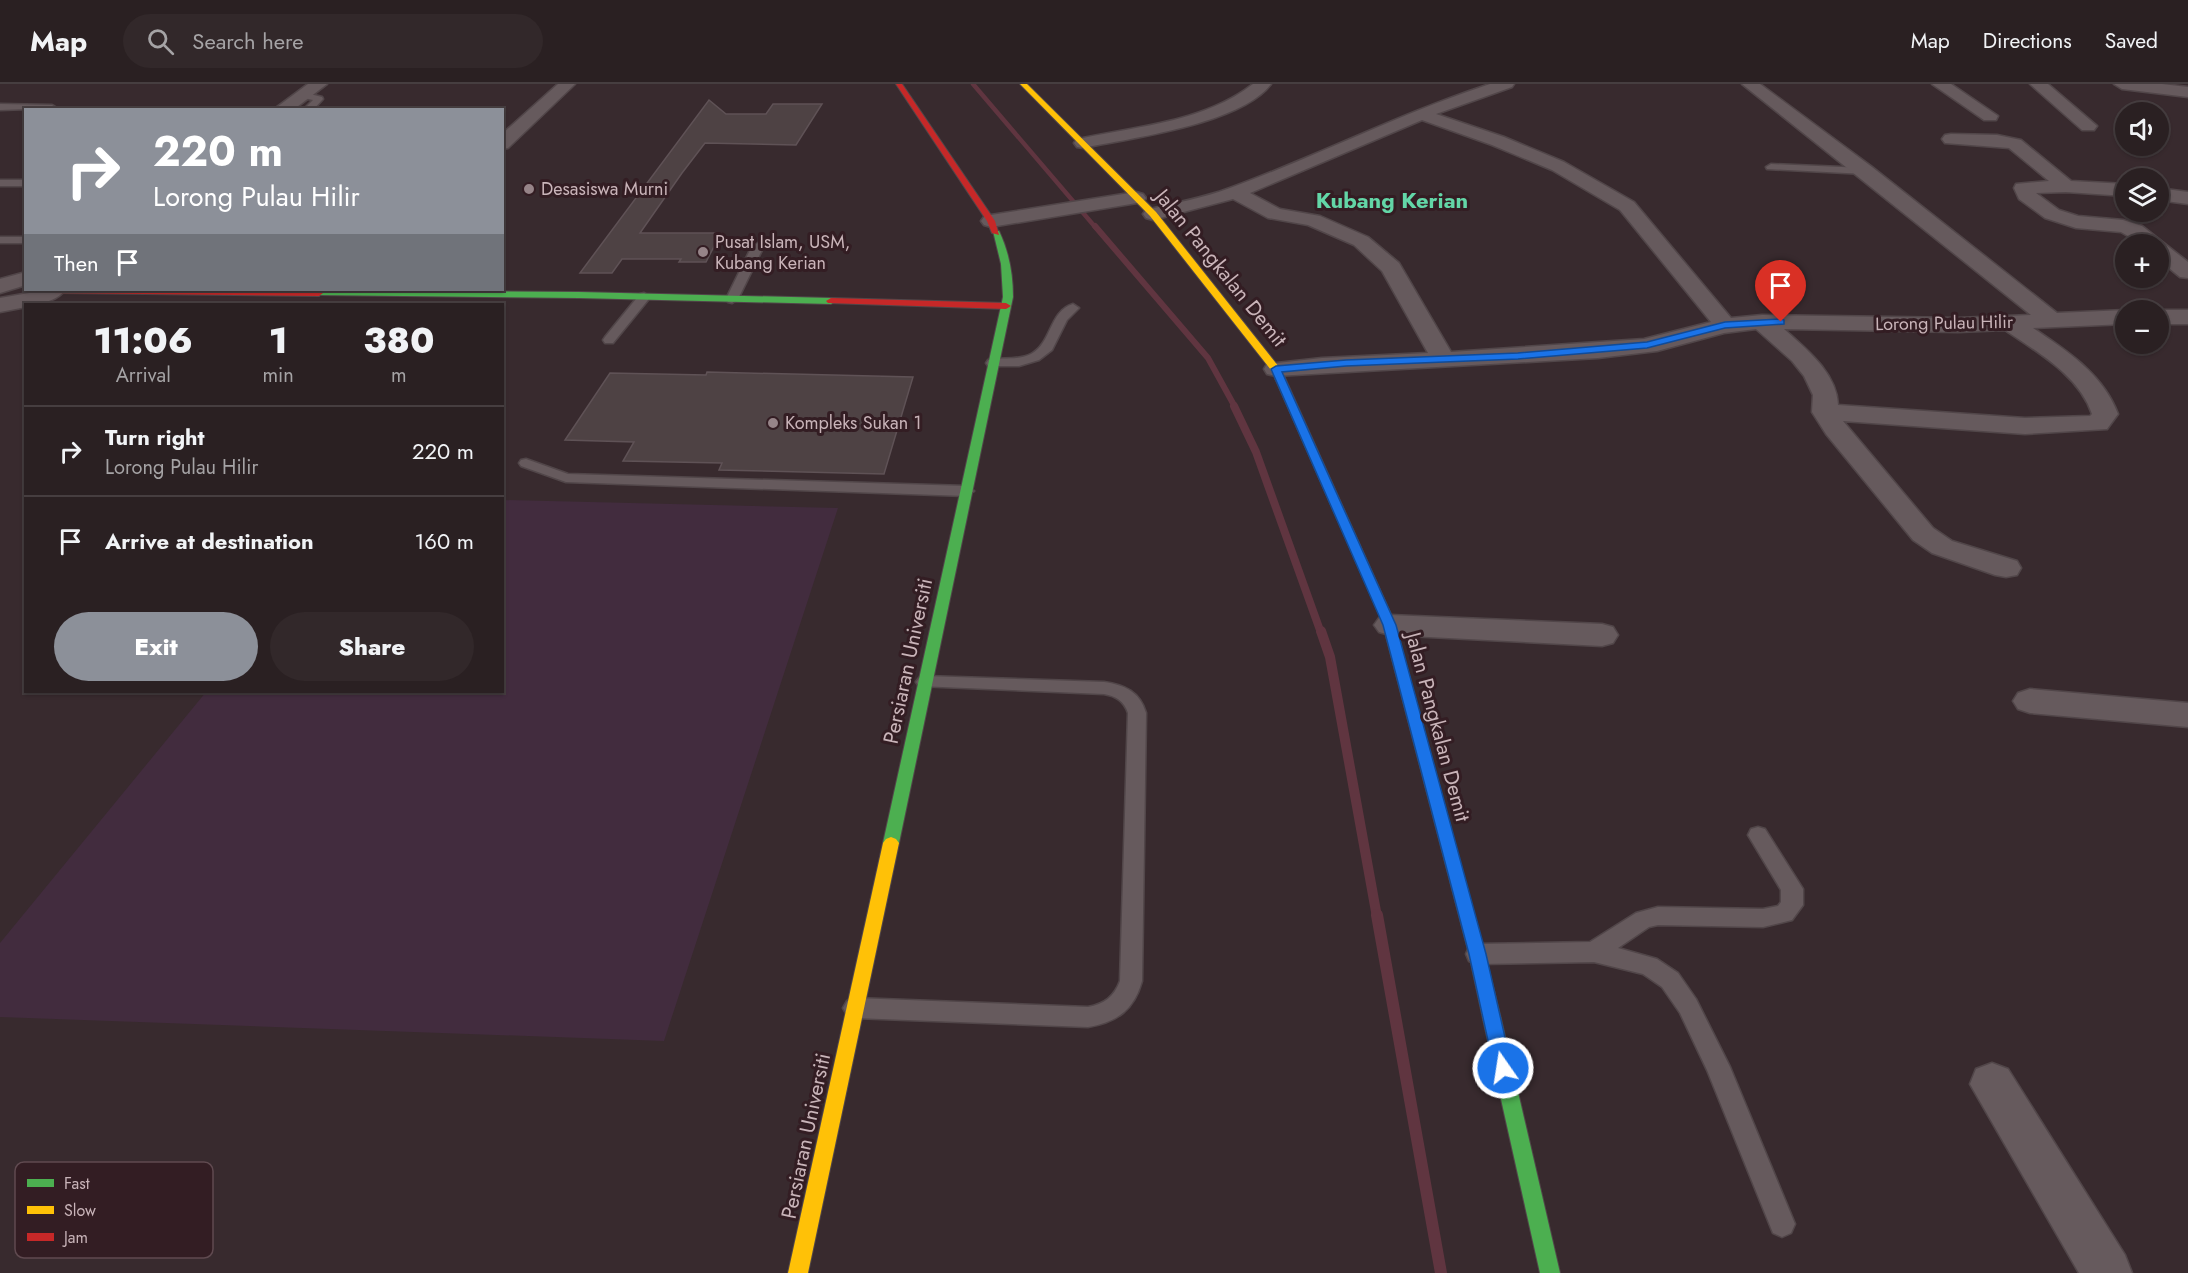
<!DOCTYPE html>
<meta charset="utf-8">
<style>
:root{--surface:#2a2022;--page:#32282a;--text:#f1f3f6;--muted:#a5a3a5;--line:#463e40;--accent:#8c9099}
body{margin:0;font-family:Jost,sans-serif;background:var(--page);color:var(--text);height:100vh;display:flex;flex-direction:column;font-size:22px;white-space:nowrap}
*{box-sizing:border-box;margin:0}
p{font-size:20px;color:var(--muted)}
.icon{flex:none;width:33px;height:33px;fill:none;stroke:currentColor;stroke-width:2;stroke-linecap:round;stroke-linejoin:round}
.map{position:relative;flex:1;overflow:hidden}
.details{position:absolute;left:24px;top:219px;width:480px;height:390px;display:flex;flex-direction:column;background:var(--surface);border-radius:0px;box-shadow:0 2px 4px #0004,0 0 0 2px var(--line)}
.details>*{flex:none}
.banner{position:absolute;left:24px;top:24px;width:480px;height:183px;border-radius:0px;box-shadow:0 2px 4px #0004,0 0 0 2px var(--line);background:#8c9099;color:#fff;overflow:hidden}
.fabs{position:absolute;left:2115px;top:18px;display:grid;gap:12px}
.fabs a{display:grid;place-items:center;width:54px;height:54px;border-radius:50%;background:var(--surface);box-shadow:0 2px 4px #0004,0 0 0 2px var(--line);font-size:30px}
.pin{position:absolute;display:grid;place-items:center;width:51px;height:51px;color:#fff;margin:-62px -26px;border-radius:50% 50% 50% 0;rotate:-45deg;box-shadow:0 0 6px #0007}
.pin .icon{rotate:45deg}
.me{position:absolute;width:66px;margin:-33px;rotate:347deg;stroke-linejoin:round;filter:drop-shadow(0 0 4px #0008)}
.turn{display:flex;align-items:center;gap:21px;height:126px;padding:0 30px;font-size:27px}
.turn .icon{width:78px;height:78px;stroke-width:2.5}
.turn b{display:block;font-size:42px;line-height:51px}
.then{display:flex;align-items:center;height:57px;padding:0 30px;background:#0003;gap:12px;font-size:22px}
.eta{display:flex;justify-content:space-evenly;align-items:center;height:102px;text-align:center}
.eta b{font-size:36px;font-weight:800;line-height:42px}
.action{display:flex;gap:12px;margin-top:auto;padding:12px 30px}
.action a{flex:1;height:69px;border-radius:36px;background:var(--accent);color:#fff;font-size:24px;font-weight:800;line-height:69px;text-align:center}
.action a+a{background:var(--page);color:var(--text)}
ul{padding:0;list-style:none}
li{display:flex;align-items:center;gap:18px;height:90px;padding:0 30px;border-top:2px solid var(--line)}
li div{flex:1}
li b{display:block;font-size:22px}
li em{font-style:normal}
header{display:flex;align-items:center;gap:36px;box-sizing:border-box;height:84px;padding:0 30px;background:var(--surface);border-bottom:2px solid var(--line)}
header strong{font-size:28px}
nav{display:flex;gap:33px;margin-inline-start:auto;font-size:21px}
.search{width:420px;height:54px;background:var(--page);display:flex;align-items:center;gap:15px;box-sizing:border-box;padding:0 21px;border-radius:33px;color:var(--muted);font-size:22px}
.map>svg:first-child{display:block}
.green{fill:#422c3e}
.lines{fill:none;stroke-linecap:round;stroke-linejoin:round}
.stream-far4{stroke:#603540;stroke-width:4.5}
.stream-far3{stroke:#603540;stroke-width:6}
.stream-far2{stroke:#603540;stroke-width:8}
.stream-far1{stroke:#603540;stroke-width:10}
.stream{stroke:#603540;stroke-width:12}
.building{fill:#4e4244;stroke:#5f5256;stroke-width:1.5}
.lane-casing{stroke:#514649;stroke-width:3}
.street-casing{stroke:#514649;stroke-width:3}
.fast-casing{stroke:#514649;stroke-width:2}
.slow-casing{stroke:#514649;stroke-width:2}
.jam-casing{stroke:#514649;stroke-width:2}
.lane{fill:#665a5d;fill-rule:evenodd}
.street{fill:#665a5d;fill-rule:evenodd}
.fast{fill:#4caf50;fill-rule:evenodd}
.slow{fill:#ffc107;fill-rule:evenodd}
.jam{fill:#c62828;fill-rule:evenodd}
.route{fill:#1a73e8;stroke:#114b97;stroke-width:1.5}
.poi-dot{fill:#968488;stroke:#331d23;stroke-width:2}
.labels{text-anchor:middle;stroke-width:6;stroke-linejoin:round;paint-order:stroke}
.far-poi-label{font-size:18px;fill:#c9b4b9;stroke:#331d23;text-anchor:start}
.far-street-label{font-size:18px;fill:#c9b4b9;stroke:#331d23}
.street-label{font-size:21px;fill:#c9b4b9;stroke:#331d23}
.far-district-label{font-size:22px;font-weight:bold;fill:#63d6a7;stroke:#331d23}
.key{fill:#331d23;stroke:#604a50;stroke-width:1.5}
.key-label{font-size:16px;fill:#c9b4b9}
</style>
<header>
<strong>Map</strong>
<div class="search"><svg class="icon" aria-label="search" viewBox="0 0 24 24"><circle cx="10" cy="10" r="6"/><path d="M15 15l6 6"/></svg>Search here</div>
<nav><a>Map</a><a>Directions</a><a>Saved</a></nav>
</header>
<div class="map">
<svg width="2188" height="1189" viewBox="0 0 2188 1189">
<rect width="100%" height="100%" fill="#382a2e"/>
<path class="green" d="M503,416L838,424L664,957L0,933V859L206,608H502Z"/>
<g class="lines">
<path class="stream-far4" d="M973,0L1096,144"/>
<path class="stream-far3" d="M1095,142L1208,274L1235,323"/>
<path class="stream-far2" d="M1234,322L1256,368L1321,549"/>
<path class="stream-far1" d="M1321,547L1330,573L1377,833"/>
<path class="stream" d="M1377,831L1441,1189"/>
</g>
<g class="building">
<path d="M709,16L726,30H766L773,20H822L796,61L705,59L682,89L640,149H721L706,178H679L681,175H622L612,189H580Z"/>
<path d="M707,288L913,293L884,390L719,386L722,379L623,377L634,358L565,356L610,289L706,291Z"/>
</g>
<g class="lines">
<defs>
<g id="lane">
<path d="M302,8L322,13L323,15L313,26H303L313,16L299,13L298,11Z"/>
<path d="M0,20L52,21L57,24L0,26Z"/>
<path d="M1771,80L1865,84L1870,87L1865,90L1767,85L1766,83Z"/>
<rect x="0" y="96" width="26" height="6"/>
<rect x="0" y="153" width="26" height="6"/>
<path d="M758,159L764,162L738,215L732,219L728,218L726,215L752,162Z"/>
<path d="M644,209L650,213L648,216L613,259H605L603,256L605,253L640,210Z"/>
<path d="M1073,220L1079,224L1067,236L1052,266L1039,276L1019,282H988L986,279L988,276C1002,273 1017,277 1031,270C1052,259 1049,227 1073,220Z"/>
<path d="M526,375L568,390L966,402L974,407L966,412L566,398L521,382L519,379L521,376Z"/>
<path d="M925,592L1104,598C1125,601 1140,608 1146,629L1142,897C1134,926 1117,938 1088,943L855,934L847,931L843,924L847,917L855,914L1088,923C1104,920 1114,913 1120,897L1128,629C1124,617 1116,612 1104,610L919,602L916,598L919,594Z"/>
<path d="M1758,743L1765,745L1803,805V821L1792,836L1763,843L1658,841L1649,843L1618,864L1657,875L1678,889L1696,915L1730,983L1795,1140L1791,1149L1782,1153L1773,1149L1707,986L1680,929L1662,903L1643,890L1594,878L1477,880L1469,877L1466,870L1469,863L1477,860L1590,858L1636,829L1658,823L1763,825L1778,822L1781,818V806L1748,751L1751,745Z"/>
</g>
<g id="street">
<path d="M308,0H327L293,26H273Z"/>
<path d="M558,0H575L508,64L502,65V50Z"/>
<path d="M1253,0H1271C1241,40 1131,54 1083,64L1077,63L1074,59L1077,55L1083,54C1140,42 1206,37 1253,0Z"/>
<path d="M1490,0H1514L1512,3L1436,30L1504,53L1564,78L1634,118L1731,234L1762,231L1958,234L2031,231L1742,0H1760L1872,83L2057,229L2126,226H2127L2126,240L2033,244C2067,267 2103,290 2118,330L2107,345L2025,350L1843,337L1933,444L1952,457L2017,477L2021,484L2017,491L2006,493L1995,491L1932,469L1913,456L1826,350L1812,328L1813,311L1804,292L1792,277L1756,245L1724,249L1657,267L1598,274L1276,292L1267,290L1264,285L1267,280L1322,274L1428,269L1382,187L1354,161L1308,141L1268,134L1233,115L1153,136L1146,134L1143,130L1146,126C1174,119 1204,114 1230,104C1318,72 1401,29 1490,0ZM1422,36L1492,61L1552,86L1620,126L1711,238L1644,255L1451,268L1399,179L1368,153L1320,132L1280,125L1250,109ZM1784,245L1958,248L2005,246C2037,268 2079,291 2092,330L2090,332L2025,334L1838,321C1837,289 1806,265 1784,245Z"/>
<path d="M1932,0H1951L1998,32L1996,36H1984Z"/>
<path d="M2030,0H2048L2097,42L2094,46H2082Z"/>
<path d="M2114,0H2162L2188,3V13L2122,5Z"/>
<path d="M1951,50L1997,51L2021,56L2071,97L2126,100V112L2066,108L2036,109L2059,126L2078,132L2123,136L2142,142L2188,178V194L2180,193L2158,175V160H2142L2121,148L2076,144L2045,134L2019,115L2014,104L2016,100L2049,97L2009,64L1945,59L1942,55L1945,51Z"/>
<path d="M2158,104L2188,108V120L2158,116Z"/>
<path d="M1136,108L1143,110L1146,114L1143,118L991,143L984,141L981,137L984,133L991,131Z"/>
<path d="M26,188V201L0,209V195Z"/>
<path d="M37,206H65C56,218 39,220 26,220V223L0,228V214L29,209Z"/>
<path d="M2157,226H2188V240H2158Z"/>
<path d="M1390,531L1602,540L1613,543L1618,551L1613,559L1602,562L1390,551L1379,548L1374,541L1379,534Z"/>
<path d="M2030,605L2188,619V643L2030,629L2018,625L2013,617L2018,609Z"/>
<path d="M1992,979L2008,985L2125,1171L2132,1189H2079L1970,1000L1976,985Z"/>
</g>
<g id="fast">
<path d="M993,147H999C1009,168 1013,190 1013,213L899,759L896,763L891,765L886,763L883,759L1003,213L1001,180Z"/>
<path d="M319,206L579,208L831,214L836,217L831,220L579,214L316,211V207Z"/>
<path d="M1492,927L1498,929L1501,935L1560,1189H1540L1483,935L1486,929Z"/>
</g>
<g id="slow">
<path d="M1020,0H1027L1156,128L1279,283L1285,294L1284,296H1276L1271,286L1150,132Z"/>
<path d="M1388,533L1394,537L1485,870L1501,935L1498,941L1492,943L1486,941L1483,935L1469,870L1382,537Z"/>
<path d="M891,753L896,755L899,759L808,1189H788L883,759L886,755Z"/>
</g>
<g id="jam">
<path d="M896,0H902L995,137L999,151L992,149L987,137Z"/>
<path d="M50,206H319L323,209L319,212L54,209Z"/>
<path d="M831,214L1006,219L1011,222L1006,225L828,219L826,217Z"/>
<path d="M1280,291L1285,294L1394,537L1393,540H1383L1382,537L1275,294Z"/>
</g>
</defs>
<use href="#lane" class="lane-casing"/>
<use href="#street" class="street-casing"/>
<use href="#fast" class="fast-casing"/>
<use href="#slow" class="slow-casing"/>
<use href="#jam" class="jam-casing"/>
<use href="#lane" class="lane"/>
<use href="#street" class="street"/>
<use href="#fast" class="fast"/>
<use href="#slow" class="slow"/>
<use href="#jam" class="jam"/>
</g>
<path class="route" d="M1781,235L1784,236V240L1725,244L1647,264L1518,275L1346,282L1282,288L1396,541L1486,870L1512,984L1509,990L1503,993L1497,990L1494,984L1469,870L1383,541L1271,285L1276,282L1346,276L1518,269L1647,258L1725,238Z"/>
<g class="poi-dot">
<circle cx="529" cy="105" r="6"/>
<circle cx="703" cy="168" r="6"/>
<circle cx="773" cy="339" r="6"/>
</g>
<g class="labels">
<g class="far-poi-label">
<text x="541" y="111">Desasiswa Murni</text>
<text x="715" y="164">Pusat Islam, USM,<tspan x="715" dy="21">Kubang Kerian</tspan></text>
<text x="785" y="345">Kompleks Sukan 1</text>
</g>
<g class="far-street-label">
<text transform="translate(1944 239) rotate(-1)" y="6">Lorong Pulau Hilir</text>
</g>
<g class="street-label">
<text transform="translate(1221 184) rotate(51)" y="7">Jalan Pangkalan Demit</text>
<text transform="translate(908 577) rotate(-78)" y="7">Persiaran Universiti</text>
<text transform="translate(1438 643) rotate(75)" y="7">Jalan Pangkalan Demit</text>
<text transform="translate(806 1052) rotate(-78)" y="7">Persiaran Universiti</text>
</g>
<g class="far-district-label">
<text x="1392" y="124">Kubang Kerian</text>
</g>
</g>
<rect x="15" y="1078" width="198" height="96" rx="9" class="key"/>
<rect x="27" y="1095" width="27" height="8" fill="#4caf50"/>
<rect x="27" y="1122" width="27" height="8" fill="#ffc107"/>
<rect x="27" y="1149" width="27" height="8" fill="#c62828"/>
<g class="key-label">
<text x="64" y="1105">Fast</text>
<text x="64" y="1132">Slow</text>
<text x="64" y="1159">Jam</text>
</g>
</svg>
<div class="fabs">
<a><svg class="icon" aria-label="sound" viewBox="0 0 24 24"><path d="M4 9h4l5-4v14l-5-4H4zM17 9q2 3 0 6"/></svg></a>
<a><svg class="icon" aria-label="layers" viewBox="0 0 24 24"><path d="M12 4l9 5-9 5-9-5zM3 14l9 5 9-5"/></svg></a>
<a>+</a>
<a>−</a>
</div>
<div class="pin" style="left:1781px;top:238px;background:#d93025"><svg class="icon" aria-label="arrive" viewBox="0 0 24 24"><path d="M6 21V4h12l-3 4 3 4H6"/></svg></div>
<svg class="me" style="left:1503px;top:984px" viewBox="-20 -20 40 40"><circle r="17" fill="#1a73e8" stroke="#fff" stroke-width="3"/><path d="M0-11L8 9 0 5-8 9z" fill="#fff"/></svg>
<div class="banner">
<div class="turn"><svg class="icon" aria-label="right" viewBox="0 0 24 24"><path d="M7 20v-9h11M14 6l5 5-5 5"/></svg><div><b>220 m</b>Lorong Pulau Hilir</div></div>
<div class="then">Then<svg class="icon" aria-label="arrive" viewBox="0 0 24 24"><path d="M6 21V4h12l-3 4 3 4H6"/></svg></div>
</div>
<section class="details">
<div class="eta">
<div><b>11:06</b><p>Arrival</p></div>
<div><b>1</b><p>min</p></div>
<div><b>380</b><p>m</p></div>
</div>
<ul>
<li><svg class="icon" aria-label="right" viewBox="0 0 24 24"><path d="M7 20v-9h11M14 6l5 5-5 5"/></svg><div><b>Turn right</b><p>Lorong Pulau Hilir</p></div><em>220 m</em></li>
<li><svg class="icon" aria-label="arrive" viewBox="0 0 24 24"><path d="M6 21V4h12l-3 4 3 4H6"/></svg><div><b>Arrive at destination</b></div><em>160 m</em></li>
</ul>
<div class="action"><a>Exit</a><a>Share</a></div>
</section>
</div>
